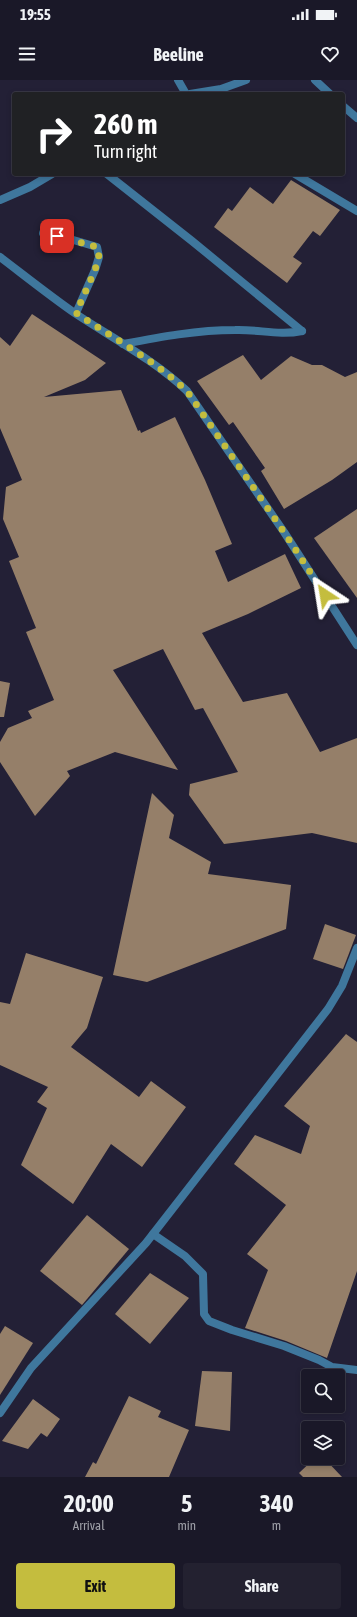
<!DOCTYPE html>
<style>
:root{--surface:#1a1828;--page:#232130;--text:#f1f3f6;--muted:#9fa0a8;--line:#383745;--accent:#c4bd3e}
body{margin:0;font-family:"Asap Condensed",sans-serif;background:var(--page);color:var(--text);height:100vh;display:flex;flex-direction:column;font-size:15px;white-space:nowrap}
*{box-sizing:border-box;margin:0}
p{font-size:13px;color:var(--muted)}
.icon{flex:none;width:22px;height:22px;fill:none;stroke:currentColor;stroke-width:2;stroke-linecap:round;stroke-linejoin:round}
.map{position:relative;height:1397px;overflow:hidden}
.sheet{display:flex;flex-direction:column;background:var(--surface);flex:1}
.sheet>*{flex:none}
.top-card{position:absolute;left:12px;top:12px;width:333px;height:84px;border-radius:4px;box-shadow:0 2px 6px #0003,0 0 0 1px var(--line);background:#202124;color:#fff;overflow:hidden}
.fabs{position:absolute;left:301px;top:1289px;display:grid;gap:8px}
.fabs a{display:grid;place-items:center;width:44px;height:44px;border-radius:4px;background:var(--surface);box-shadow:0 2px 6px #0003,0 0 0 1px var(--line);font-size:20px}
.pin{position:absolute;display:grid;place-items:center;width:34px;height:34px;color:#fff;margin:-17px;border-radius:8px;box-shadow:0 2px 6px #0006}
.me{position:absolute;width:44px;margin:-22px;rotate:327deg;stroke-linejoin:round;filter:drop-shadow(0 0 3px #0008)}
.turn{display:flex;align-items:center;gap:14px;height:84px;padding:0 16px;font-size:18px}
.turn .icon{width:52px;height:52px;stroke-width:2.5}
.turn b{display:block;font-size:28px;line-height:34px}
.eta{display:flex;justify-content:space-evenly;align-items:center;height:68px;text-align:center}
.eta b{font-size:24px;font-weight:700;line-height:28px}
.action{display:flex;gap:8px;margin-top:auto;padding:8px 16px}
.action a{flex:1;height:46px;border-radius:4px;background:var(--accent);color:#111;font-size:16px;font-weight:700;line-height:46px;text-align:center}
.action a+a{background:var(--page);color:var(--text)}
.status{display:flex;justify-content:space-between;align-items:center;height:28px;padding:0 20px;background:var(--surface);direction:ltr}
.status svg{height:11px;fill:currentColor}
header{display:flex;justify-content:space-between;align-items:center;height:52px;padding:0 16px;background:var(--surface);font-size:18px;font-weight:700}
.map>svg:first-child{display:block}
.building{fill:#957f69}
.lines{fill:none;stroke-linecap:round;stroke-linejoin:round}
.minor{stroke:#3f779d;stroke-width:8}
.tertiary{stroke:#3f779d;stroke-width:8}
.route{stroke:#c4bd3e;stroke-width:7;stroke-dasharray:0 12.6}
</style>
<div class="status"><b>19:55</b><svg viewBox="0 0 49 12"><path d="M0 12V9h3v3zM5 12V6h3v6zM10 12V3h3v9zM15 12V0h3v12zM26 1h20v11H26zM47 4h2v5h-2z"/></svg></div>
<header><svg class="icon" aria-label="menu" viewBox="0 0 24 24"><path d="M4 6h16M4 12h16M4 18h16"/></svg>Beeline<svg class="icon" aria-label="heart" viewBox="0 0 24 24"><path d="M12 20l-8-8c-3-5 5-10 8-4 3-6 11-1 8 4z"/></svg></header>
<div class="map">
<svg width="357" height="1397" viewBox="0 0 357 1397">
<rect width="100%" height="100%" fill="#232036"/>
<g class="building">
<path d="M291,100L340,130L320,156L313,151L293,177L302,183L287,203L214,147L228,128L232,131L250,107L273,124Z"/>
<path d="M32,234L106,283L85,300L44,317L121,310L138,351L140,350L141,353L175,337L205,400L232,464L215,471L228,502L285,474L301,508L248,534L202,553L243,622L287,613L320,672L357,658V763L312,753L224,764L189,715L190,704L238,692L203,628L195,630L163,569L113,590L178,690L115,672L67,691L70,696L35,736L0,682V662L8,648L32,638L28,631L54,620L26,552L36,548L9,481L19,477L3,439L6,407L22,400L0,348V257L10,266Z"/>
<path d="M243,275L261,300L291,276L312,285H322L345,297L357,292V382L332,400L284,429L261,391L265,388L233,342L229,345L197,301Z"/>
<path d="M357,429V518L314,458Z"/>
<path d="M0,601L10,603L4,637H0Z"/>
<path d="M152,713L174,735L169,758L211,782L208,794L291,805L286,849L147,902L113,895Z"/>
<path d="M325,844L356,855L343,889L313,879Z"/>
<path d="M26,873L103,897L87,948L71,967L139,1017L151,1001L186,1027L142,1087L111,1064L73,1124L21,1085L47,1028L37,1022L48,1007L0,985V922L10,924Z"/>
<path d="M346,954L357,962V1191L327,1278L286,1261L245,1248L268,1190L247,1174L286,1125L234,1084L255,1055L301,1074L310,1046L284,1026Z"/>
<path d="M87,1135L129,1169L82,1225L40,1191Z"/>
<path d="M150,1193L189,1218L150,1264L115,1234Z"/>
<path d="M5,1246L33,1263L0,1315V1254Z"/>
<path d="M202,1291L232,1292L230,1351L195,1346Z"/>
<path d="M129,1316L161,1331L158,1337L189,1350L169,1397H85L93,1382L96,1384Z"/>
<path d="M33,1319L60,1339L47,1357L41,1353L28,1369L2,1361Z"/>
<path d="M315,1378H324L342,1397H303L299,1393Z"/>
</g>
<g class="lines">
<g class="minor">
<path d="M178,0L186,14"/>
<path d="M315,0L330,14"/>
<path d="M190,14L221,9L246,0"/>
<path d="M343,26L357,38"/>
<path d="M107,94L192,161L302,251"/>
<path d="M295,94L357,131"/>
<path d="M0,120L30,107L52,94"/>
<path d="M43,153L70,159L97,167L99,177L95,190L76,233"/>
<path d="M123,264C160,257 197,250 235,250C258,249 279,256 302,251"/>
<path d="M153,1154L185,1176L203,1194L204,1234L209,1241L232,1250L284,1266L319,1280L332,1287L357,1290"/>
</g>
<g class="tertiary">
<path d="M0,177C25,196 50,216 76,234C114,259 154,280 187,311L284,452L357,565"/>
<path d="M0,1333L31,1288L146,1163L328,929L342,906L357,868"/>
</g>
</g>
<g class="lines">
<path class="route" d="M57,156L97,167L99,177L95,190L76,233C113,258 154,280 187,311L284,452L325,515"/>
</g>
</svg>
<div class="fabs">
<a><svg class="icon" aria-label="search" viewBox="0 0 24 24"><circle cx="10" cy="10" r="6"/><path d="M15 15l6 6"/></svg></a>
<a><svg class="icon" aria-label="layers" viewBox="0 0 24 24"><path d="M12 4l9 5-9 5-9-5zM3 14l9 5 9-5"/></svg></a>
</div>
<div class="pin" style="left:57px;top:156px;background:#d93025"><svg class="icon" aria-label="arrive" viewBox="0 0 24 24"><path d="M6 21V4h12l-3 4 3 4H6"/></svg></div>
<svg class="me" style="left:325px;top:515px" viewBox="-20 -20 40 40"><path d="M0-17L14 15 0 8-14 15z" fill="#c4bd3e" stroke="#fff" stroke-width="4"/></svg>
<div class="top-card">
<div class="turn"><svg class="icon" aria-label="right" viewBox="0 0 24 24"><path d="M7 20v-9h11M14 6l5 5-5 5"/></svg><div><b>260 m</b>Turn right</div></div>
</div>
</div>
<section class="sheet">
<div class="eta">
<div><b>20:00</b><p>Arrival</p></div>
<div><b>5</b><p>min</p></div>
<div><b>340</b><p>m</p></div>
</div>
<div class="action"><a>Exit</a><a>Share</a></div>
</section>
